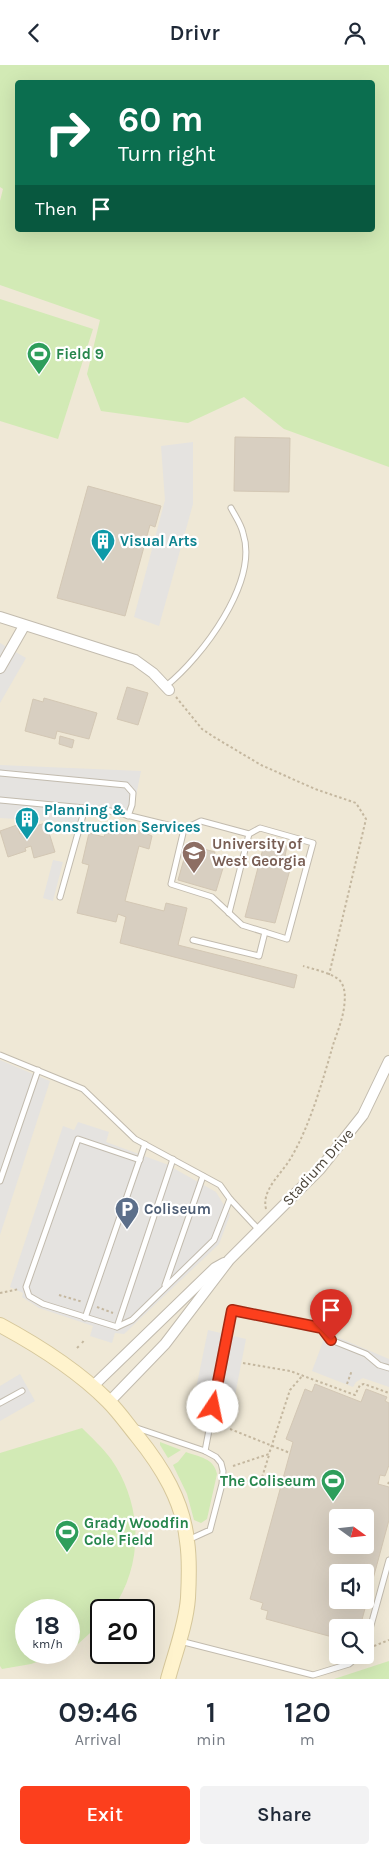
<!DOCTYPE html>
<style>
:root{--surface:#fff;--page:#f2f2f3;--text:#1f2937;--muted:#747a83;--accent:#fc3f1d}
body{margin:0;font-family:Karla,sans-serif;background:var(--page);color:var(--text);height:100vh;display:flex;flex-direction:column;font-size:19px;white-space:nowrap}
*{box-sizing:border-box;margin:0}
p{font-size:16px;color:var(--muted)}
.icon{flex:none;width:28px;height:28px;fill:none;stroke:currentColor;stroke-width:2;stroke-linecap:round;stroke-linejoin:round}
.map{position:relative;height:1614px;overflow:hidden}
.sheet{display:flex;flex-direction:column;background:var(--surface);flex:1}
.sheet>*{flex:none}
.hud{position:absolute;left:15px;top:15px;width:360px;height:152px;border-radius:5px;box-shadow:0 5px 20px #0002;background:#0b6e4f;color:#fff;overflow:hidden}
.needle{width:32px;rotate:105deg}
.tools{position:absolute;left:329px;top:1444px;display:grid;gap:10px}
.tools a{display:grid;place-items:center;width:45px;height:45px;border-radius:5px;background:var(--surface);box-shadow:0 5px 20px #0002;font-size:25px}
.speed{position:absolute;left:15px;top:1534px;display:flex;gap:10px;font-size:25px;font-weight:700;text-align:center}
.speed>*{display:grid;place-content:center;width:65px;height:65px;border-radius:50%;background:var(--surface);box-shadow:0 5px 20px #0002;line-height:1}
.speed small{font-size:12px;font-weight:400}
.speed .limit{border:2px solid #111;border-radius:8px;background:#fff;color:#111}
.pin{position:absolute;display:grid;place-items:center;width:42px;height:42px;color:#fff;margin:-51px -21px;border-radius:50% 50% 50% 0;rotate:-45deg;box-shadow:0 0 5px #0007}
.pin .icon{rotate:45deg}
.me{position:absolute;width:55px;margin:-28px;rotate:11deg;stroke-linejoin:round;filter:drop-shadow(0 0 4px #0008)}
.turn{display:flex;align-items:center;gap:18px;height:105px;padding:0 20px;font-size:22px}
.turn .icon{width:65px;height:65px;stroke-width:2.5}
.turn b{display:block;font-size:35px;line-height:42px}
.then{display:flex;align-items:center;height:48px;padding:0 20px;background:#0003;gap:10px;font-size:19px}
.eta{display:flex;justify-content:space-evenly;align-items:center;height:85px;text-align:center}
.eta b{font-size:30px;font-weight:600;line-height:35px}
.cta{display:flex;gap:10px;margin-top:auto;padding:10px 20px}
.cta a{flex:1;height:58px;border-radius:5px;background:var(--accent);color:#fff;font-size:20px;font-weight:600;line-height:58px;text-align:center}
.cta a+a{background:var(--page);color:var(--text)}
header{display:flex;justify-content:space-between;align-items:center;height:65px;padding:0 20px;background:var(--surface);font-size:22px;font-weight:600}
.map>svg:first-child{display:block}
.education{fill:#efe8d6;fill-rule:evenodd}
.green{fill:#d2eab5;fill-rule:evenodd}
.parking{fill:#e5e3e0}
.building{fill:#d8cfc1;stroke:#d3c7b4;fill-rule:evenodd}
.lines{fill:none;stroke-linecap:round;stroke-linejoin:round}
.lane-casing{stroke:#c2bbae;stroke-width:7}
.street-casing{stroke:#c2bbae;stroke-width:12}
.secondary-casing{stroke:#d6c79b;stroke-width:16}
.path{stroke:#c4b79f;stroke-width:2;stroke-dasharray:2.5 2.5;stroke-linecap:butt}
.lane{stroke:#fff;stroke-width:5}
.street{stroke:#fff;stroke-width:10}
.secondary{stroke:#fff3cd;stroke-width:14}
.route-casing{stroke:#a42913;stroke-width:12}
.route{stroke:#fc3f1d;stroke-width:9}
.labels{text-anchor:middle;stroke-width:4.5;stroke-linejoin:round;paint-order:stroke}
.leisure-label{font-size:15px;font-weight:bold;fill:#27864d;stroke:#fff;text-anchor:start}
.culture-label{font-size:15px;font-weight:bold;fill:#0d838f;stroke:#fff;text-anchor:start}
.education-label{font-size:15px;font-weight:bold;fill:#785e54;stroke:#fff;text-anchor:start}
.street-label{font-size:15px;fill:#4b4439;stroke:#fff}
.service-label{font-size:15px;font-weight:bold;fill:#4e5e75;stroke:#fff;text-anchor:start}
</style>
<header><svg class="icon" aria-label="back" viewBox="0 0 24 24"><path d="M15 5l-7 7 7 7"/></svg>Drivr<svg class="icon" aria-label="person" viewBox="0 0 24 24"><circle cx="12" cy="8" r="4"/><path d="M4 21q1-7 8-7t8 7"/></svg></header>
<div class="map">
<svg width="389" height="1614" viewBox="0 0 389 1614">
<rect width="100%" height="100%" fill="#f6f3ec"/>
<path class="education" d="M0,0H389V1614H0ZM18,18H372V165H18ZM338,1452H365V1480H338ZM338,1508H365V1535H338ZM26,1545H69V1588H26ZM101,1545H144V1588H101ZM338,1562H365V1590H338Z"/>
<g class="green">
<path d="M0,0H389V402L284,364L244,332L188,358L101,346L87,309L100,255L0,220V136L3,124L0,122ZM18,18H372V165H18Z"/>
<path d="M0,234L93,264L58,374L0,356Z"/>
<path d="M82,1363C92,1373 103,1383 111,1394C143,1440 144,1499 112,1545H101V1558L78,1579L69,1584V1545H26V1588H63L31,1599L2,1604L0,1601V1388Z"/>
<path d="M160,1377L181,1385L168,1393L160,1380Z"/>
<path d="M186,1387C199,1392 214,1393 217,1409L207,1454L201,1458L194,1455L187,1429L173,1400L178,1397Z"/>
<path d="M389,1596V1614H334Z"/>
</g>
<g class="parking">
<path d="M193,377V439L159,561L134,552L165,435L161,381Z"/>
<path d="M0,578L26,593L0,638Z"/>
<path d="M0,700L141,706L133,746L85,743L81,758L0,753Z"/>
<path d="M53,795L63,797L53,836L43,833Z"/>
<path d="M0,995L50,1016L0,1170Z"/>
<path d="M78,1057L109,1067L106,1077L166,1099L216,1127L230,1150L219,1179L124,1269L115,1268L112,1278L90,1271L93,1261L39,1243L22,1232L23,1228L10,1222L63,1061L74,1065Z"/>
<path d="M208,1265L246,1274L230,1356L191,1348Z"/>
<path d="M337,1272L389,1294V1322L363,1313L356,1317L353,1322L312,1306L324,1274Z"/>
<path d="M20,1309L35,1336L0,1356V1321Z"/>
</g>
<g class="building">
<path d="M235,372L290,373L289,427L234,426Z"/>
<path d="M88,421L161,441L155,462L150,460L125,551L57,533Z"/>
<path d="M127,622L148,628L138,660L117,654Z"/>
<path d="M44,633L97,648L89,674L57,666L55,674L25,666L33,634L43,637Z"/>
<path d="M60,671L74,675L72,683L59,679Z"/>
<path d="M46,758L55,787L34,793L31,781L25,783L26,786L8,792L0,766L17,760L20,769L25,767L24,764Z"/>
<path d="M119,758L130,761L129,765L135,766L136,764L152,771L149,784L139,781L125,836L164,846L166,838L187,843L178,880L297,910L294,923L120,878L126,852L118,849L116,857L77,848L89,800L82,798L89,768L104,772L108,759L118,762Z"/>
<path d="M265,776L287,781L285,791L293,794L275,858L245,852Z"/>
<path d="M188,780L215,787L212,800L223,803L216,826L178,815Z"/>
<path d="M315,1319L361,1337L366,1324L387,1332L385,1336L389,1338V1400L385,1411L380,1410L378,1419L389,1422V1455L360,1562H338L336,1573L266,1554L268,1546L261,1544L263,1538L250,1534L293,1377L286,1374L305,1324L312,1327ZM338,1452H365V1480H338ZM338,1508H365V1535H338Z"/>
</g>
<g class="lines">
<defs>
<g id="lane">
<path d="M166,621C202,592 259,517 243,468C241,459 235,451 231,443"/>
<path d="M0,708L126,720L133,728L132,740L128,751"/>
<path d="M0,735L106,745L184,764L201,756L249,769L260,763L313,778L287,874L242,860L212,832L171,819L184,764"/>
<path d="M60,832L85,743"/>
<path d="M229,848L249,769"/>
<path d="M193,875L259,891L265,867"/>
<path d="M0,990L83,1024L135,1074L220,1120L230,1134L259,1165"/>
<path d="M140,1095L78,1074L26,1222L29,1231L43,1239L117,1262L132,1255L214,1175L230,1134"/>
<path d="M0,1116L38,1005"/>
<path d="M165,1220L203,1111"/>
<path d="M85,1253L145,1079"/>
<path d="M117,1262L173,1094"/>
<path d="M0,1338L22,1326"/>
<path d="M134,1362L205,1386L216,1392L221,1398L223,1406L222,1419L210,1465L188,1475"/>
<path d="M205,1386L232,1245L322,1263L331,1275L366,1289L379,1300L389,1303"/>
<path d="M180,1576L313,1610L349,1599L360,1590"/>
<path d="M365,1582L389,1495"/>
</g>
<g id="street">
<path d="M0,552L135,595L153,608L169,625"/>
<path d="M0,603L24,561"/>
<path d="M92,1322L215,1203L224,1198"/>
<path d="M109,1337L165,1279L229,1195L320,1104L363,1050L389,996"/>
</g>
<path id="secondary" d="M0,1260C39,1281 77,1305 108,1336C119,1347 128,1360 137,1371C162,1402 183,1436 187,1476C190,1495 189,1514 188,1533C186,1560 175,1588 168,1614"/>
</defs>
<use href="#lane" class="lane-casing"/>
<use href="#street" class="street-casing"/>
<use href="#secondary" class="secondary-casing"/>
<g class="path">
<path d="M176,632L202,664L214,672L261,700L315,724L356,738L366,754L329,910"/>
<path d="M266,1144C261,1124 283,1108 292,1091C310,1060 323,1015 333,980C337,968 342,956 344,943C345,934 346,925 341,917C336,909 313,904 303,901"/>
<path d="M0,1228L19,1224"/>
<path d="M59,1230L83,1237"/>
<path d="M97,1242L113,1248"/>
<path d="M82,1278L85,1274"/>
<path d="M77,1283L80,1280"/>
<path d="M243,1298L290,1306L355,1330L360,1320L364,1319L389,1328"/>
<path d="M347,1319L352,1305"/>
<path d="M230,1364L290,1388"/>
<path d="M233,1401L269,1389L290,1325L303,1310"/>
<path d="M233,1412L260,1419L269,1390"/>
<path d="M388,1419L389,1417"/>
<path d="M374,1581L389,1575"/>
</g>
<use href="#lane" class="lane"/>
<use href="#street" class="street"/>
<use href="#secondary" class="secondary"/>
</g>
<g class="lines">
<defs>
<path id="route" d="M213,1342L232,1245L322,1263L331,1275"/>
</defs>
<use href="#route" class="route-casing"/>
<use href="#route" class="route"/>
</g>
<defs>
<symbol id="stadium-pin" viewBox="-11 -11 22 30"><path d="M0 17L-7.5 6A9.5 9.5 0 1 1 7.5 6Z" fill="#2e9e5b" stroke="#fff"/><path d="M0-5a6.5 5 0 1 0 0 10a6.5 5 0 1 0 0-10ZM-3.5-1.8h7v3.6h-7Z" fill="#fff"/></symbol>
<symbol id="building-pin" viewBox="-11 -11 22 30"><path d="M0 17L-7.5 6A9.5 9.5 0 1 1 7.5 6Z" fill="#0f9aa8" stroke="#fff"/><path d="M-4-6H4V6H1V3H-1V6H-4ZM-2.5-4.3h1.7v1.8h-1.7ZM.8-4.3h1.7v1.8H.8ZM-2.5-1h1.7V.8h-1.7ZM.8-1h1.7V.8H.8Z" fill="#fff"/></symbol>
<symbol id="university-pin" viewBox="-11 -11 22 30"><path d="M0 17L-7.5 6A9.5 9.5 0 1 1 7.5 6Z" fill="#8d6e63" stroke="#fff"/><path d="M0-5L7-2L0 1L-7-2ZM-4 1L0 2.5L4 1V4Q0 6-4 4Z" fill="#fff"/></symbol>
<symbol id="parking-pin" viewBox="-11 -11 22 30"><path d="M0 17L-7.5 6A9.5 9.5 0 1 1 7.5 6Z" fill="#5c6f8a" stroke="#fff"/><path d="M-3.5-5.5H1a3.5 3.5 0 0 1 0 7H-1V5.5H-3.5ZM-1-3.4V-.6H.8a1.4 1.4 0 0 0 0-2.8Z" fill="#fff"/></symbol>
</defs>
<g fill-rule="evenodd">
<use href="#stadium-pin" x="25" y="275" width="28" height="38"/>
<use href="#building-pin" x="89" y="462" width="28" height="38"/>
<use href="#building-pin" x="13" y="740" width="28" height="38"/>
<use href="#university-pin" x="180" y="774" width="28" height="38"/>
<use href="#parking-pin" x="113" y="1130" width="28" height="38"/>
<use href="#stadium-pin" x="319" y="1402" width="28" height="38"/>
<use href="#stadium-pin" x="53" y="1453" width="28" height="38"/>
</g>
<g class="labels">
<g class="leisure-label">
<text x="56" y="294">Field 9</text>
<text x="316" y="1421" text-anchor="end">The Coliseum</text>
<text x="84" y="1463">Grady Woodfin<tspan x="84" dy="17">Cole Field</tspan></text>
</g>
<g class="culture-label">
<text x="120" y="481">Visual Arts</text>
<text x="44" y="750">Planning &amp;<tspan x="44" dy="17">Construction Services</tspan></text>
</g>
<g class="education-label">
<text x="212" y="784">University of<tspan x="212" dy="17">West Georgia</tspan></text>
</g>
<g class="street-label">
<text transform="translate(318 1102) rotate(-48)" y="5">Stadium Drive</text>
</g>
<g class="service-label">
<text x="144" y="1149">Coliseum</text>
</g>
</g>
</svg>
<div class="tools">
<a><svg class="needle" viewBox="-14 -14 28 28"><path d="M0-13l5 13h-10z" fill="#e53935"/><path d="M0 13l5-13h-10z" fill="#747a83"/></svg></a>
<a><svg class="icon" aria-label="sound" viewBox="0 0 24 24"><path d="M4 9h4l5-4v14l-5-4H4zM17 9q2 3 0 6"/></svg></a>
<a><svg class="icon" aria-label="search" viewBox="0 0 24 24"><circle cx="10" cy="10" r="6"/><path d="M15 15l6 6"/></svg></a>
</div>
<div class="speed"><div>18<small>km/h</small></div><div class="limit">20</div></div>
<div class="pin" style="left:331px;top:1275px;background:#d93025"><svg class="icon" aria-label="arrive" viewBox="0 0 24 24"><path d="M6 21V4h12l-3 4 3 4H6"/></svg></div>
<svg class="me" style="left:213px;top:1342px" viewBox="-20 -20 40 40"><circle r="19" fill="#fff"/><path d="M0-13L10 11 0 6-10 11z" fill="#fc3f1d"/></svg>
<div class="hud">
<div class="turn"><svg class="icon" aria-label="right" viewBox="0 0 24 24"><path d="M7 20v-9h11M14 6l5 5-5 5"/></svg><div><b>60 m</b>Turn right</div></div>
<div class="then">Then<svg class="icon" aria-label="arrive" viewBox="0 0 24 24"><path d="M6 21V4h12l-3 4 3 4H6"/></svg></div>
</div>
</div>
<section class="sheet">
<div class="eta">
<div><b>09:46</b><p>Arrival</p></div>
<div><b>1</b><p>min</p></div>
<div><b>120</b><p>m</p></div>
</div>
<div class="cta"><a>Exit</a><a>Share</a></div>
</section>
